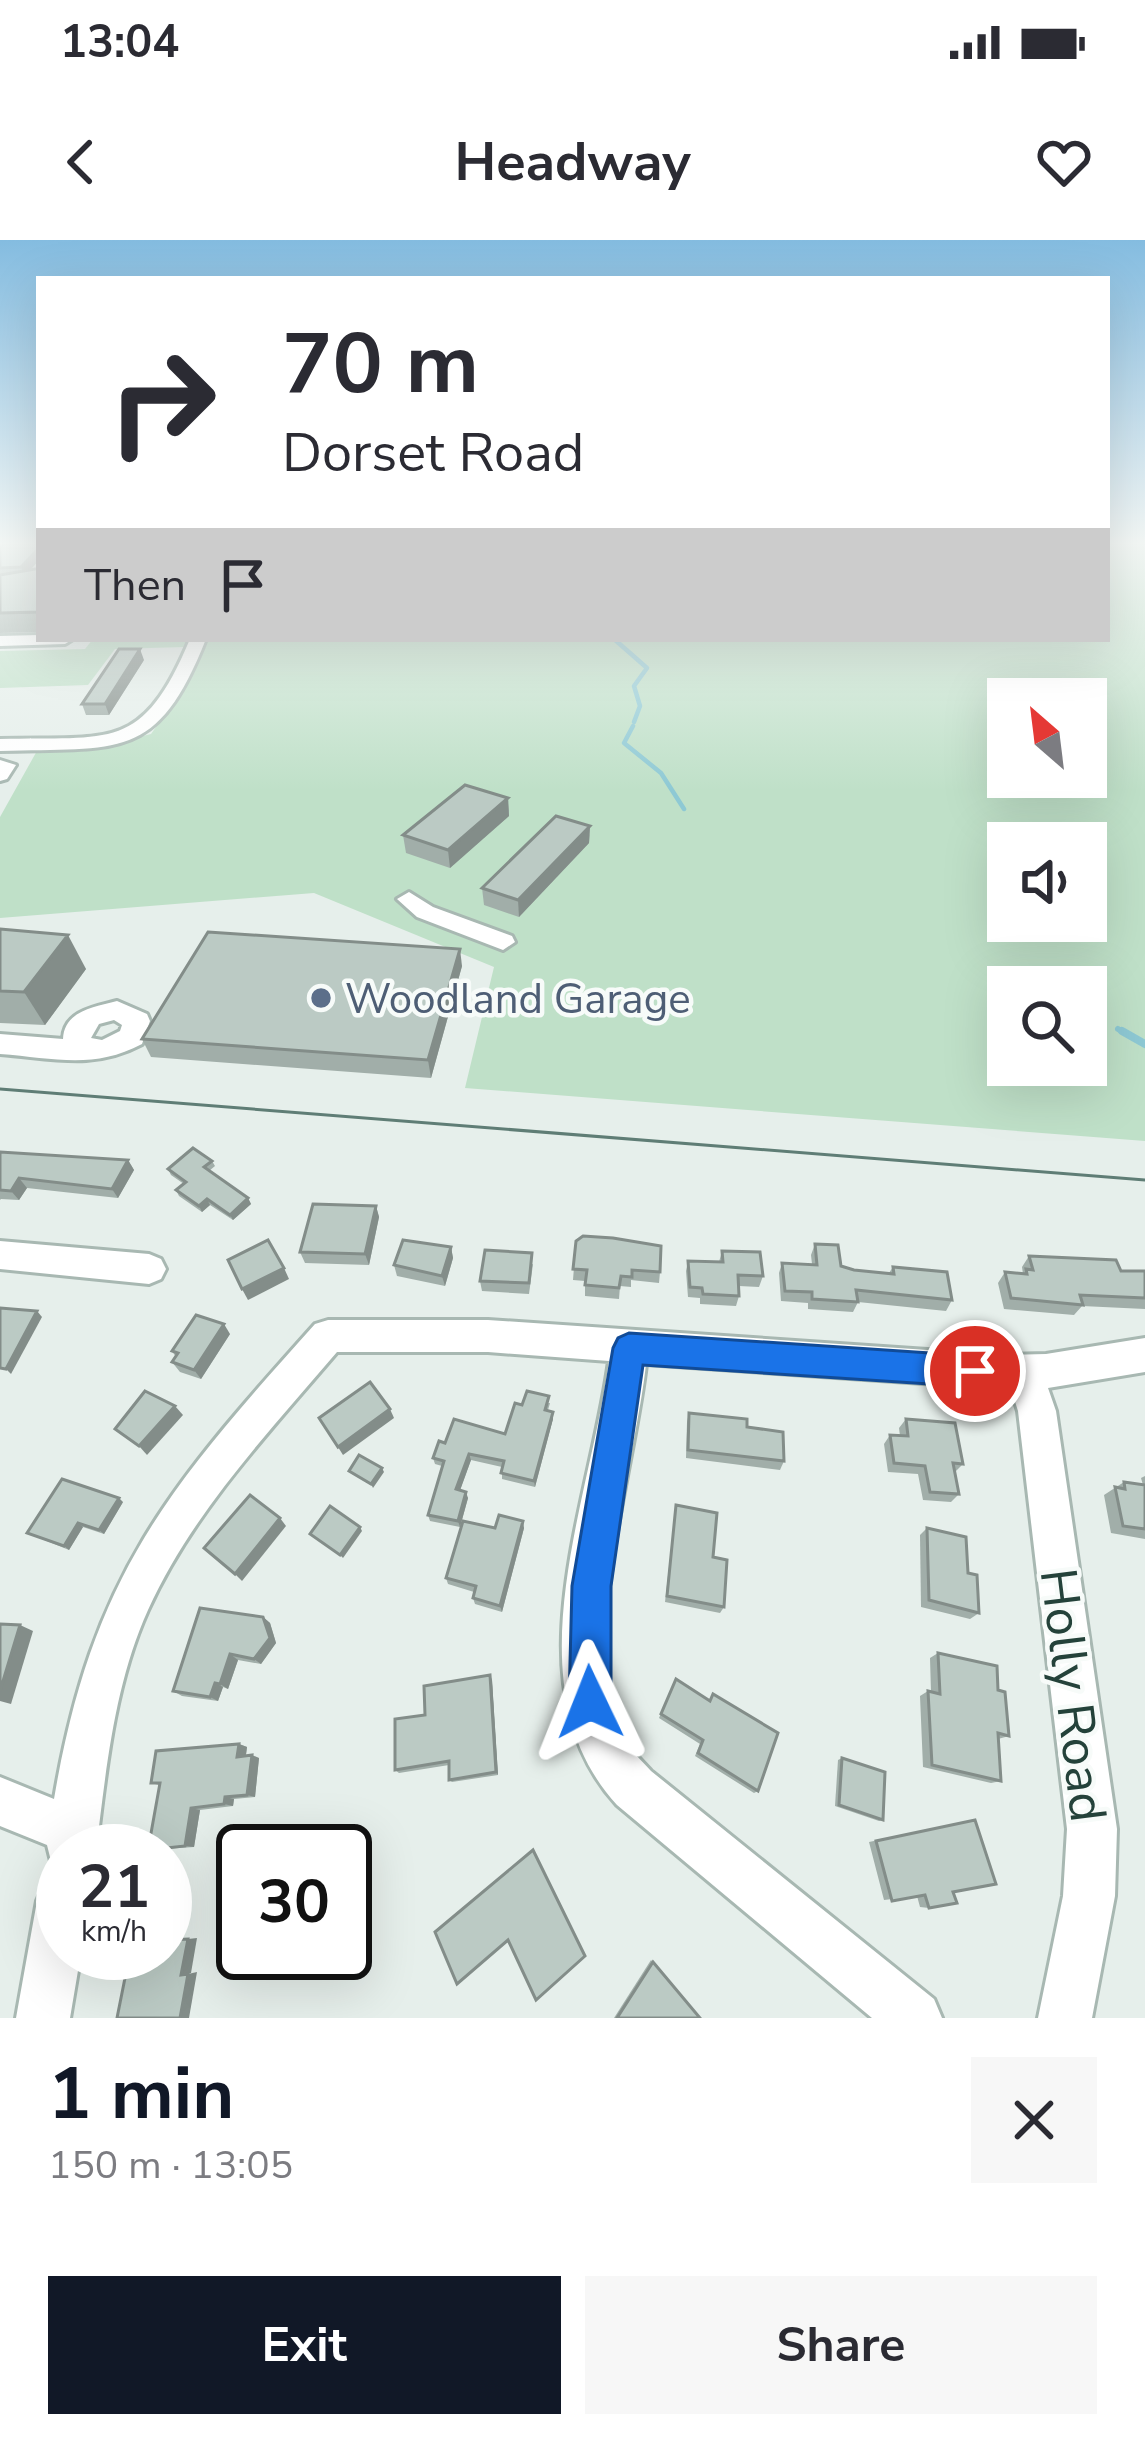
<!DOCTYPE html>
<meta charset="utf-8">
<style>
:root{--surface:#fff;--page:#f7f7f7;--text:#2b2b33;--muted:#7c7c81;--accent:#111827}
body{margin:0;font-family:"Nunito Sans",sans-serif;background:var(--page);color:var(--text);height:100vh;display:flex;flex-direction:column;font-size:45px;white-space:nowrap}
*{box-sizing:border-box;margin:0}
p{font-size:39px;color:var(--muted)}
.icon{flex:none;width:66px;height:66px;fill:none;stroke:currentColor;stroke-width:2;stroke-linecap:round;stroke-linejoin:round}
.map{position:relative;height:1778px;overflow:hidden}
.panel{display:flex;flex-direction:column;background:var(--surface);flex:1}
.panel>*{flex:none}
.top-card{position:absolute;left:36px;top:36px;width:1074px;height:366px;border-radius:0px;box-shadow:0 12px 48px #0002;background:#fff;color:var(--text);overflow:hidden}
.needle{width:78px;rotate:332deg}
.controls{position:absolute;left:987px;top:438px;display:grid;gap:24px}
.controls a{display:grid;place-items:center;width:120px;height:120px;border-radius:0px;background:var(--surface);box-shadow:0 12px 48px #0002;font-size:60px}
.speed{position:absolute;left:36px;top:1584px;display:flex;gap:24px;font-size:60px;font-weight:700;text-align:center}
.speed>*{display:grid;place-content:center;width:156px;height:156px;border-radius:50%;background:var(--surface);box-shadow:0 12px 48px #0002;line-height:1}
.speed small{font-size:30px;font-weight:400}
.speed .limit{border:6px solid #111;border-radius:18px;background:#fff;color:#111}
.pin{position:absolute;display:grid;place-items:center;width:102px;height:102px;color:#fff;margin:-51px;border:6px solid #fff;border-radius:50%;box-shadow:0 3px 12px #0007}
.me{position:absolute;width:132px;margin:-66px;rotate:358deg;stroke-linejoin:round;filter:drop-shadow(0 0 9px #0008)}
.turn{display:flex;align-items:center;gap:42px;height:252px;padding:0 48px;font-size:54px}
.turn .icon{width:156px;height:156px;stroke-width:2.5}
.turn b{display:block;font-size:84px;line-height:102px}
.then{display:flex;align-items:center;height:114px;padding:0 48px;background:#0003;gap:24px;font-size:45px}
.round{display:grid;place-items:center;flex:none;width:126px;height:126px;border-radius:0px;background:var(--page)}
.overview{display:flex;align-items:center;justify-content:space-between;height:204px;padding:0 48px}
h1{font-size:72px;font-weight:700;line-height:90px;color:var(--accent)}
.cta{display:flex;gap:24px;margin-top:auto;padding:24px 48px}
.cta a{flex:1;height:138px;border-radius:0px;background:var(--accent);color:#fff;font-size:48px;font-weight:700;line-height:138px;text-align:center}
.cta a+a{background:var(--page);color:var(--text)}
.status{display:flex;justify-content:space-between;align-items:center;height:84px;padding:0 60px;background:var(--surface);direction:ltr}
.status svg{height:33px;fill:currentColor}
header{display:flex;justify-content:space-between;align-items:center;height:156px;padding:0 48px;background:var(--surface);font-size:54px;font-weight:700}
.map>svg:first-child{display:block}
.green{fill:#bfe0c8;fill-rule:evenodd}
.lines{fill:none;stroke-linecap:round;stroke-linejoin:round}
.stream-far2{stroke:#8ec9d4;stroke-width:4.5}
.stream-far1{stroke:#8ec9d4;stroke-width:6}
.stream{stroke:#8ec9d4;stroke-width:8}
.minor-casing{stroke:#a8b8b2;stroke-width:6}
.minor{fill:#fff;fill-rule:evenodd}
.tram{stroke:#5f7d75;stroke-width:3}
.wall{fill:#a1aea9}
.shaded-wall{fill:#838d89}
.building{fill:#bbcac4;stroke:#838d89;stroke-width:3}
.route{fill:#1a73e8;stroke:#114b97;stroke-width:3}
.service-dot{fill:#5c6f8a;stroke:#f7fbf9;stroke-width:4.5}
.labels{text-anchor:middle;stroke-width:9;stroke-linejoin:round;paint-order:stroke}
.service-label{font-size:42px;fill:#4e5e75;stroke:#f7fbf9;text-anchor:start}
.near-street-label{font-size:51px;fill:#24423a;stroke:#f7fbf9}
</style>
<div class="status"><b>13:04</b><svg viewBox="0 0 49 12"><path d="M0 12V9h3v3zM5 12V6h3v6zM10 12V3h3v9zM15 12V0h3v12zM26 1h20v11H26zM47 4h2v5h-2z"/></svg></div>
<header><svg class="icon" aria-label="back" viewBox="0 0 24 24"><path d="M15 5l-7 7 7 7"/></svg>Headway<svg class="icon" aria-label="heart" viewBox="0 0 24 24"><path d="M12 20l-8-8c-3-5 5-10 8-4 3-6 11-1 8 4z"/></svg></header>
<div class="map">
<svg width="1145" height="1778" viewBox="0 0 1145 1778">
<rect width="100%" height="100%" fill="#e6efeb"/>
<g class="green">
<path d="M1107,302H1145V901L465,848L494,727L314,653L0,678V577L38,509L106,505L151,494L184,447L204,399H1107ZM1008,459H1086V537H1008ZM1008,603H1086V681H1008ZM1008,747H1086V825H1008Z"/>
<path d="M93,399H188L185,407L115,409L88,445L0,448V411L85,409Z"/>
</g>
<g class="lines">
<g class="stream-far2">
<path d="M614,399L647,428L634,446L640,466L634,482"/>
<path d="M633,486L624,503L661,533L684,569"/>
</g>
<path class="stream-far1" d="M1118,789L1127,794"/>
<path class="stream" d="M1122,791L1145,804"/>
<defs>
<g id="minor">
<path d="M39,395V399H73L65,404L0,406V396Z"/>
<path d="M190,399H206C157,523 119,507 0,511V499C111,496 142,513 190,399Z"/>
<path d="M0,520L16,525L7,539L0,541Z"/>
<path d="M409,652L433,667L512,696L515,702L503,710L417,677L397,659Z"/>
<path d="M117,761L147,774L150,781L142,804C93,830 54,818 0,814V794L63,799C64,771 94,767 117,761ZM114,780L122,785L120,791L102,800L91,798L99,784Z"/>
<path d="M0,1001L149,1014L161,1019L166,1029L161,1039L149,1044L0,1029Z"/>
<path d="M328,1080H488L1001,1115L1046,1114L1145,1098V1132L1048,1148L1056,1171L1117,1589L1115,1656L1092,1778H1038L1063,1656L1067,1589L1018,1171L1011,1149L646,1124C636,1220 578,1409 621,1495C628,1508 641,1520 651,1531L934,1759L942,1778H872L617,1565C508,1446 591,1260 609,1121L488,1112H337C268,1193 192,1273 148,1370C114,1445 106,1531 96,1611H63V1633L53,1629L47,1605L0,1586V1537L54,1559C92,1335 168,1248 315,1084Z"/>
<path d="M63,1635V1713H81L70,1778H16L37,1661L45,1643Z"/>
</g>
</defs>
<use href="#minor" class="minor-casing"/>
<use href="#minor" class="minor"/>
<path class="tram" d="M0,849L1145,940"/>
</g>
<g class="wall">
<path d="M39,302V320L30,330L39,329V392L0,393V308Z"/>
<path d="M144,420L109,475H86L82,464Z"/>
<path d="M508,558L509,576L450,628L406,613L403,595Z"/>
<path d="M590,586L589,603L519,677L484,665L482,648Z"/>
<path d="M0,689L86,729L45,785L0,783Z"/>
<path d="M462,726L431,838L151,817L142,799Z"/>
<path d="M0,912L128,920L134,930L118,958L27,948L19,960L1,959L0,960Z"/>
<path d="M212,921L215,926L209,931L248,958L251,964L233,980L210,965L202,972L179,956L176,950L184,944L171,935L168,929Z"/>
<path d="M376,966L379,977L369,1025L305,1023L300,1012Z"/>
<path d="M576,1001L660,1032L659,1043L631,1040V1047L620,1046L619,1059L585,1056V1041L573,1040Z"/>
<path d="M815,1004L841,1026L854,1030L889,1033L893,1027L952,1060L946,1071L858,1062L853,1072L808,1069V1063L781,1061L779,1033L782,1023L812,1024L811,1015Z"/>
<path d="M451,1007L453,1018L445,1046L397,1036L394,1025Z"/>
<path d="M722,1011L763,1036L759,1047L739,1046V1056L736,1066L700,1064V1058L688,1057L686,1031L688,1021L719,1022Z"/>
<path d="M1029,1016L1121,1031H1145V1069L1082,1066L1074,1075L1004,1069L998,1043L1005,1032L1023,1034L1022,1027Z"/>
<path d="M533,1024L529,1054L482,1051L480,1041Z"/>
<path d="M230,1094L201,1139L180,1132L172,1122L176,1117L172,1111Z"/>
<path d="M550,1163L548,1170L553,1172V1179L535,1247L502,1239V1227L471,1220L460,1250L468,1258L460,1287L430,1281L428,1275L442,1226L435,1224L433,1218L445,1203L505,1194L522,1165Z"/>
<path d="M689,1173L747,1187L784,1221L780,1230L686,1218L687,1182Z"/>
<path d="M906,1179L963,1224L955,1232L959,1254L951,1262L923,1260L918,1234L888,1232L884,1204L890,1195L900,1196L899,1188Z"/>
<path d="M1145,1236V1299L1111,1293L1104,1255L1124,1242L1143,1245L1141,1238Z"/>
<path d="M123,1262L104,1294L83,1287L69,1310L27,1293Z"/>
<path d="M676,1265L713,1317L724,1367L720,1373L665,1362Z"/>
<path d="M495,1288H524L502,1372L475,1364L473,1358L474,1352L448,1344L446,1338Z"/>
<path d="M927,1288L968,1333L979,1373L970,1379L921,1367L920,1295Z"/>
<path d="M263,1377L270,1383L276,1403L261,1424L238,1420L228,1449L223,1447L218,1461L182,1456L173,1451Z"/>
<path d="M938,1413L998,1450L1009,1496L998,1499L1001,1541L991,1543L923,1527L920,1456L928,1451L931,1452L930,1418Z"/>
<path d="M676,1439L709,1460L713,1454L758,1551L754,1553L695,1516L700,1504L659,1478Z"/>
<path d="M492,1440L498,1535L452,1542L449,1540V1525L399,1533L395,1530L425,1475Z"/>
<path d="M239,1504L247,1507L246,1516L259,1518L255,1557L234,1559L233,1566L200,1570L194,1607L148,1610L159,1545L151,1543Z"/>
<path d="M842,1518L883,1580L879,1581L835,1566L838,1520Z"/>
<path d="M975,1580L953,1652L929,1668L920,1667L917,1656L884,1660L869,1602Z"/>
<path d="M651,1720L700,1778H614Z"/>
</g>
<g class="shaded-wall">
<path d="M39,308V320L25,336L21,327Z"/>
<path d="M140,409L144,420L109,475L105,464Z"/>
<path d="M508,558L509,576L450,628L448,610Z"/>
<path d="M590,586L589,603L519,677L518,660Z"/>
<path d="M68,695L86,729L45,785L24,752Z"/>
<path d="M460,709L462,726L431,838L428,820Z"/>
<path d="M128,920L134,930L118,958L112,949Z"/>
<path d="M19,938L27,948L19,960L11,951Z"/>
<path d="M248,958L251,964L233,980L230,975Z"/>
<path d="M207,959L210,965L202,972L199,966Z"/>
<path d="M376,966L379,977L369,1025L365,1014Z"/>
<path d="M451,1007L453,1018L445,1046L442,1036Z"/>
<path d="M284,1028L289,1039L248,1060L242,1049Z"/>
<path d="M37,1071L42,1077L11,1134L6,1129Z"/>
<path d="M224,1084L230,1094L201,1139L194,1130Z"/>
<path d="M175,1166L183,1175L147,1215L139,1206Z"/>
<path d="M390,1169L394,1178L343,1215L338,1207Z"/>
<path d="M553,1172V1179L535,1247L534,1241Z"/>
<path d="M469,1214L471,1220L458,1256L456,1249Z"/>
<path d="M382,1228L384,1232L373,1248L371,1244Z"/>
<path d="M466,1252L468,1258L460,1287L458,1281Z"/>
<path d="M119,1258L123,1262L104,1294L99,1290Z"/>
<path d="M280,1278L286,1286L242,1341L235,1334Z"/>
<path d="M523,1281L524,1288L502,1372L500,1366Z"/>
<path d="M78,1283L83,1287L69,1310L64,1306Z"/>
<path d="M360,1287L362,1291L343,1318L340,1315Z"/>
<path d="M263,1377L270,1383L276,1403L261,1424L254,1419Z"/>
<path d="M20,1385L33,1391L11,1464L0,1461V1451Z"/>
<path d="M230,1414L238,1420L228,1449L220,1444Z"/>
<path d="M490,1435L492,1440L498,1535L496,1532Z"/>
<path d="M215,1443L223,1447L218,1461L210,1457Z"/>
<path d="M239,1504L247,1507L245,1520L237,1517Z"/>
<path d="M252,1515L259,1518L255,1557L247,1555Z"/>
<path d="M225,1557L234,1559L233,1566L224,1564Z"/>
<path d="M191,1568L200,1570L194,1607L185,1606Z"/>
<path d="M197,1698L191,1733L181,1735L188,1699Z"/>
<path d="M197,1732L189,1778H180L188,1734Z"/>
</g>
<g class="building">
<path d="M3,302H39V308L21,327L0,328V308Z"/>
<path d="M35,329H39V372L0,373V335Z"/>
<path d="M119,409H140L105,464H82Z"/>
<path d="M465,545L508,558L448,610L403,595Z"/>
<path d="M556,576L590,586L518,660L482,648Z"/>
<path d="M0,689L68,695L24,752L0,751Z"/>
<path d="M208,692L460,709L428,820L142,799Z"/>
<path d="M193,908L212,921L204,927L248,958L230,975L207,959L199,966L176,950L186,942L168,929Z"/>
<path d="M0,912L128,920L112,949L19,938L11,951L0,950Z"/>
<path d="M313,964L376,966L365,1014L300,1012Z"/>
<path d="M583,996L613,998L661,1006L660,1032L632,1030V1037L621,1036L619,1048L585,1045L587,1030L573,1029L576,1001Z"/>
<path d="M268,1000L284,1028L242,1049L228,1020Z"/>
<path d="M403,1000L451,1007L442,1036L394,1025Z"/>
<path d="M815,1004L838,1005L841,1026L854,1030L894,1034L893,1027L947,1032L952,1060L856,1050L858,1062L812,1059V1052L785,1051L782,1023L817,1025Z"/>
<path d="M485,1010L532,1013L529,1043L480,1041Z"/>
<path d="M722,1011L760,1012L763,1036L738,1035L739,1056L703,1054L702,1048L690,1047L688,1021L723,1022Z"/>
<path d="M1029,1016L1116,1020L1121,1031H1145V1058L1080,1055L1083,1065L1011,1058L1005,1032L1027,1034L1026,1029L1033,1030Z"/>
<path d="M0,1068L37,1071L6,1129L0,1128Z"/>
<path d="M196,1075L224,1084L194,1130L172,1122L178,1113L172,1111Z"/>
<path d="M370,1142L390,1169L338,1207L319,1178Z"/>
<path d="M145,1151L175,1166L139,1206L115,1189Z"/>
<path d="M527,1151L549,1156L545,1170L553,1172L534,1241L501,1233L504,1221L469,1214L456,1249L466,1252L458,1281L428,1275L444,1221L433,1218L439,1201L445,1203L454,1179L505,1194L515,1163L522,1165Z"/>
<path d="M689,1173L747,1179V1187L783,1192L784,1221L688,1210Z"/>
<path d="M906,1179L955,1183L963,1224L953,1223L959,1254L930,1252L925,1226L894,1223L890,1195L908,1196Z"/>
<path d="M359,1215L382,1228L371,1244L349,1231Z"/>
<path d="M62,1239L119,1258L99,1290L78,1283L64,1306L27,1293Z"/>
<path d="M1124,1242L1145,1245V1289L1123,1286L1115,1247L1125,1249Z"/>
<path d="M250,1255L280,1278L235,1334L204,1308Z"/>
<path d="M676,1265L717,1273L713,1317L727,1320L724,1367L667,1356Z"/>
<path d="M330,1266L360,1287L340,1315L310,1294Z"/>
<path d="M499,1275L523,1281L500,1366L473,1358L476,1346L446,1338L463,1281L495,1288Z"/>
<path d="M927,1288L966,1297L968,1333L977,1335L979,1373L929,1360Z"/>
<path d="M200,1368L263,1377L270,1398L254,1419L230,1414L220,1444L215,1443L210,1457L173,1451Z"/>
<path d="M0,1384L20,1385L0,1451Z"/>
<path d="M938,1413L997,1426L998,1450L1005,1452L1009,1496L998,1493L1001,1541L932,1525L928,1451L940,1454Z"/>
<path d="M490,1435L496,1532L449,1540V1521L395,1530V1479L425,1475L424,1446Z"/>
<path d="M676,1439L710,1461L713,1454L778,1493L758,1551L698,1513L703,1500L661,1474Z"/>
<path d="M239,1504L237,1517L252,1515L247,1555L225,1557L224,1564L191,1568L185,1606L148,1610L160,1543H151L156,1511Z"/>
<path d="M842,1518L885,1532L883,1580L839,1565Z"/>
<path d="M975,1580L996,1644L953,1652L957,1663L929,1668L925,1655L892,1661L876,1601Z"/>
<path d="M533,1610L585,1716L536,1760L508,1700L457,1744L435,1692Z"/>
<path d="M188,1699L181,1735L188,1734L180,1778H117L130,1713H165V1700Z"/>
<path d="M653,1722L700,1778H617Z"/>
</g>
<linearGradient id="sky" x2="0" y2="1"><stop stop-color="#84bce0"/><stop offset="0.55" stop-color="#f4f8f6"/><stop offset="1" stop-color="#f4f8f6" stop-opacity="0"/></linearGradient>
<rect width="1145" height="551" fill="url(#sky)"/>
<path class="route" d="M629,1093L975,1116L987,1120L992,1131L987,1142L975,1147L643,1125L611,1346V1462L605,1477L590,1483L575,1477L569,1462L572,1346L613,1108L618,1098Z"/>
<circle class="service-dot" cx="321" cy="758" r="12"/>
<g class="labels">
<g class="service-label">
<text x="345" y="773">Woodland Garage</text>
</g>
<g class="near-street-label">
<text transform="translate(1074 1455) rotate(83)" y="18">Holly Road</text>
</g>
</g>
</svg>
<div class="controls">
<a><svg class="needle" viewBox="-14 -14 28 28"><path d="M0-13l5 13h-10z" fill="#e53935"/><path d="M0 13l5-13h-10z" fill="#7c7c81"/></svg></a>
<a><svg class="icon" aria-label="sound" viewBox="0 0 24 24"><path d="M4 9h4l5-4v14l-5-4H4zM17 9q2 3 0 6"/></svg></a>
<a><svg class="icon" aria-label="search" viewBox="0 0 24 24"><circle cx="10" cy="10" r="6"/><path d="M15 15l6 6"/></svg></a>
</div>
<div class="speed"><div>21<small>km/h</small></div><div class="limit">30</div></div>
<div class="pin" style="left:975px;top:1131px;background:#d93025"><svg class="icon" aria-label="arrive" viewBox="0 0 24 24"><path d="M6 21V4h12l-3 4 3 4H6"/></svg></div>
<svg class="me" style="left:590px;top:1462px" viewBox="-20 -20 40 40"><path d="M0-17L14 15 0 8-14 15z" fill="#1a73e8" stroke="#fff" stroke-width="4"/></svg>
<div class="top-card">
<div class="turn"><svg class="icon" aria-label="right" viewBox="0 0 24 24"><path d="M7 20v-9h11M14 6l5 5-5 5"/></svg><div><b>70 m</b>Dorset Road</div></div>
<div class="then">Then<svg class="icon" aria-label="arrive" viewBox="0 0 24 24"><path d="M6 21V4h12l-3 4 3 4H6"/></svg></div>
</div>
</div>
<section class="panel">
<div class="overview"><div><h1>1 min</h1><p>150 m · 13:05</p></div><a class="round"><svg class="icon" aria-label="close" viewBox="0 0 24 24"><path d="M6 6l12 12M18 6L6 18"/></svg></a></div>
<div class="cta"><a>Exit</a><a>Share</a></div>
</section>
